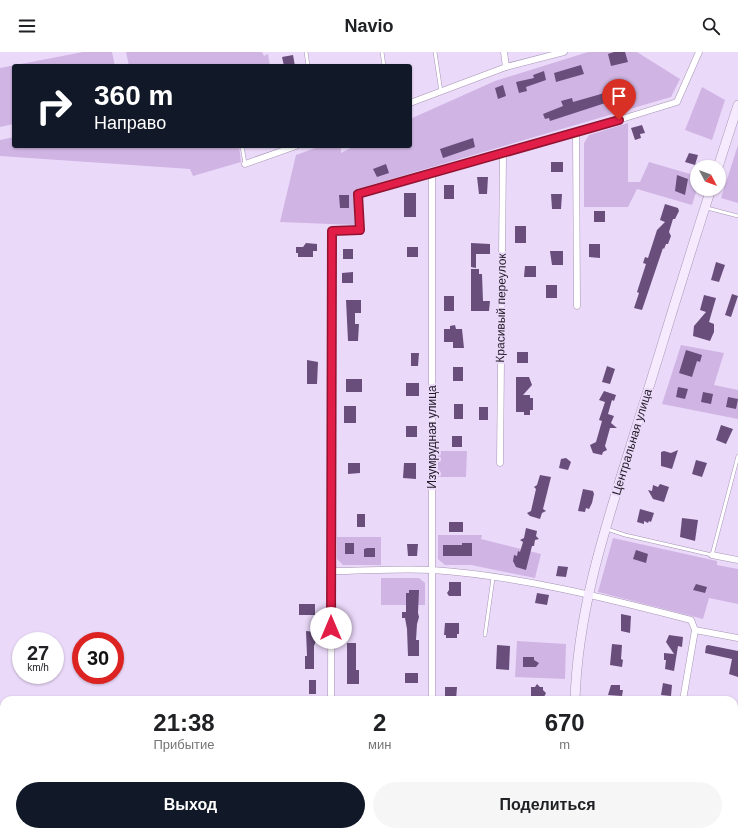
<!DOCTYPE html>
<html lang="ru">
<meta charset="utf-8">
<style>
:root{--surface:#fff;--page:#f6f6f6;--text:#202124;--muted:#757577;--accent:#111827}
body{margin:0;font-family:Arial,sans-serif;background:var(--page);color:var(--text);height:100vh;display:flex;flex-direction:column;font-size:15px;white-space:nowrap}
*{box-sizing:border-box;margin:0}
p{font-size:13px;color:var(--muted)}
.icon{flex:none;width:22px;height:22px;fill:none;stroke:currentColor;stroke-width:2;stroke-linecap:round;stroke-linejoin:round}
.map{position:relative;flex:1;overflow:hidden}
.drawer{position:absolute;left:0px;top:644px;width:738px;height:140px;display:flex;flex-direction:column;background:var(--surface);border-radius:12px 12px 0 0;box-shadow:0 1px 3px #0004}
.drawer>*{flex:none}
.hud{position:absolute;left:12px;top:12px;width:400px;height:84px;border-radius:4px;box-shadow:0 1px 3px #0004;background:#111827;color:#fff;overflow:hidden}
.needle{width:26px;rotate:131deg}
.buttons{position:absolute;left:690px;top:108px;display:grid;gap:8px}
.buttons a{display:grid;place-items:center;width:36px;height:36px;border-radius:50%;background:var(--surface);box-shadow:0 1px 3px #0004;font-size:20px}
.speed{position:absolute;left:12px;top:580px;display:flex;gap:8px;font-size:20px;font-weight:700;text-align:center}
.speed>*{display:grid;place-content:center;width:52px;height:52px;border-radius:50%;background:var(--surface);box-shadow:0 1px 3px #0004;line-height:1}
.speed small{font-size:10px;font-weight:400}
.speed .limit{border:6px solid #d22;background:#fff;color:#111}
.pin{position:absolute;display:grid;place-items:center;width:34px;height:34px;color:#fff;margin:-41px -17px;border-radius:50% 50% 50% 0;rotate:-45deg;box-shadow:0 0 4px #0007}
.pin .icon{rotate:45deg}
.me{position:absolute;width:44px;margin:-22px;rotate:0deg;stroke-linejoin:round;filter:drop-shadow(0 0 3px #0008)}
.turn{display:flex;align-items:center;gap:14px;height:84px;padding:0 16px;font-size:18px}
.turn .icon{width:52px;height:52px;stroke-width:2.5}
.turn b{display:block;font-size:28px;line-height:34px}
.eta{display:flex;justify-content:space-evenly;align-items:center;height:68px;text-align:center}
.eta b{font-size:24px;font-weight:600;line-height:28px}
.primary-button{display:flex;gap:8px;margin-top:auto;padding:8px 16px}
.primary-button a{flex:1;height:46px;border-radius:24px;background:var(--accent);color:#fff;font-size:16px;font-weight:600;line-height:46px;text-align:center}
.primary-button a+a{background:var(--page);color:var(--text)}
header{display:flex;justify-content:space-between;align-items:center;height:52px;padding:0 16px;background:var(--surface);font-size:18px;font-weight:600}
.map>svg:first-child{display:block}
.green{fill:#d0b5e4}
.building{fill:#694e7c}
.lines{fill:none;stroke-linecap:round;stroke-linejoin:round}
.lane-casing{stroke:#a694b3;stroke-width:4}
.street-casing{stroke:#a694b3;stroke-width:7}
.secondary-casing{stroke:#a694b3;stroke-width:10}
.lane{stroke:#fff;stroke-width:3}
.street{stroke:#fff;stroke-width:6}
.secondary{stroke:#f6eafe;stroke-width:9}
.route-casing{stroke:#92132f;stroke-width:10}
.route{stroke:#e11d48;stroke-width:7}
.labels{text-anchor:middle;stroke-width:4;stroke-linejoin:round;paint-order:stroke}
.street-label{font-size:12px;fill:#201925;stroke:#ebd9fa}
</style>
<header><svg class="icon" aria-label="menu" viewBox="0 0 24 24"><path d="M4 6h16M4 12h16M4 18h16"/></svg>Navio<svg class="icon" aria-label="search" viewBox="0 0 24 24"><circle cx="10" cy="10" r="6"/><path d="M15 15l6 6"/></svg></header>
<div class="map">
<svg width="738" height="784" viewBox="0 0 738 784">
<rect width="100%" height="100%" fill="#ebd9fa"/>
<g class="green">
<path d="M83,0H112L115,14H14V72L0,75V16Z"/>
<path d="M126,0H262L264,4L268,2L270,14H129Z"/>
<path d="M588,0H637L680,27L671,45L354,138L355,173L280,170L296,103L321,94H341V101L354,94H410V67L495,29Z"/>
<path d="M702,35L725,48L712,88L685,78Z"/>
<path d="M628,71V130H640L649,110L697,124V137L692,153L637,137L628,155H584V91L589,83Z"/>
<path d="M14,85V94H239L241,110L193,124L190,117L0,104V88Z"/>
<path d="M738,93V151L721,146Z"/>
<path d="M681,293L724,301L714,333L738,338V367L662,352Z"/>
<path d="M438,399H467L466,425H438Z"/>
<path d="M438,483H482L481,487L541,502L535,526L471,513H445L438,507Z"/>
<path d="M337,485H381V513H343L337,507Z"/>
<path d="M613,486L717,509V513L738,517V552L709,546L703,567L598,540Z"/>
<path d="M381,526H419L425,531V553H381Z"/>
<path d="M517,589L566,592L565,627L515,625Z"/>
</g>
<g class="building">
<path d="M614,0H625L628,10L611,14L608,2Z"/>
<path d="M293,3L295,14H284L282,5Z"/>
<path d="M581,13L584,22L556,30L554,21Z"/>
<path d="M544,19L546,28L526,35L527,39L519,41L516,30L534,26L533,23Z"/>
<path d="M624,30L625,33L629,32L633,42L550,69L549,66L545,67L543,62L563,54L561,49L572,46L573,50L601,42L606,39L605,36Z"/>
<path d="M503,33L506,44L498,47L495,36Z"/>
<path d="M642,73L645,81L640,82L641,86L635,88L631,76Z"/>
<path d="M473,86L475,95L443,106L440,97Z"/>
<path d="M689,101L698,103L695,113L685,110Z"/>
<rect x="551" y="110" width="12" height="10"/>
<path d="M386,112L389,121L377,125L373,117Z"/>
<path d="M677,123L688,127L685,143L675,139Z"/>
<path d="M477,125H488L487,142H479Z"/>
<rect x="444" y="133" width="10" height="14"/>
<rect x="404" y="141" width="12" height="24"/>
<path d="M551,142H562L561,157H552Z"/>
<path d="M339,143H349V156H340Z"/>
<path d="M665,152L678,156L679,159L675,167H673L669,180L671,184L668,192H666L664,197L663,196L642,258L634,256L639,241L637,240L646,212L643,211L645,205L648,206L657,178L665,170L660,168Z"/>
<rect x="594" y="159" width="11" height="11"/>
<rect x="515" y="174" width="11" height="17"/>
<path d="M306,191L317,192V199H313V205H298V201H296V195H303Z"/>
<path d="M471,191L490,192V202H476V216L471,215Z"/>
<path d="M589,192H600V206L589,205Z"/>
<rect x="407" y="195" width="11" height="10"/>
<rect x="343" y="197" width="10" height="10"/>
<path d="M550,199H563V213H552Z"/>
<path d="M716,210L725,213L719,230L711,228Z"/>
<path d="M525,214H536V225H524Z"/>
<path d="M471,217H479V222H482L483,249H490L489,259H471Z"/>
<path d="M353,220V231H342V221Z"/>
<rect x="546" y="233" width="11" height="13"/>
<path d="M732,242L738,244L731,265L725,263Z"/>
<path d="M704,243L716,246L709,270L714,272V280L710,289L693,284L694,274L706,260L700,258Z"/>
<rect x="444" y="244" width="10" height="15"/>
<path d="M346,248H361V261H355V272H359L358,289H348Z"/>
<path d="M455,273L456,277H462L464,296H453V290H444V277H450V274Z"/>
<path d="M686,298L702,303L700,310L697,309L692,325L679,321Z"/>
<rect x="517" y="300" width="11" height="11"/>
<path d="M411,301H419L418,314H411Z"/>
<path d="M307,308L318,310L317,332H307Z"/>
<path d="M607,314L615,317L610,332L602,330Z"/>
<rect x="453" y="315" width="10" height="14"/>
<path d="M516,325H529L532,333L523,343H530V346H533V358H530V363H524V360H516Z"/>
<rect x="346" y="327" width="16" height="13"/>
<rect x="406" y="331" width="13" height="13"/>
<path d="M678,335L688,337L685,347L676,345Z"/>
<path d="M604,339L616,343L614,349L612,348L608,362L614,364L611,371L617,376H610L605,394L607,398L603,400L602,403L593,401L590,393L596,390L602,369L599,368L605,350L599,348Z"/>
<path d="M703,340L713,342L711,352L701,350Z"/>
<path d="M728,345L738,347L736,357L726,355Z"/>
<rect x="454" y="352" width="9" height="15"/>
<rect x="344" y="354" width="12" height="17"/>
<rect x="479" y="355" width="9" height="13"/>
<path d="M721,373L733,377L726,392L716,388Z"/>
<rect x="406" y="374" width="11" height="11"/>
<rect x="452" y="384" width="10" height="11"/>
<path d="M678,398L672,417L661,414V400L664,399L671,401Z"/>
<path d="M566,406L571,410L568,418L559,416L561,407Z"/>
<path d="M696,408L707,411L702,425L692,422Z"/>
<path d="M348,411H360V421L348,422Z"/>
<path d="M404,411H416V427L403,426Z"/>
<path d="M540,423L551,425L543,457L546,459L542,461L540,467L530,464L527,461L531,459L536,437L534,435L537,433Z"/>
<path d="M660,432L669,435L664,450L653,447L648,438L652,439L653,433L658,435Z"/>
<path d="M583,437L593,439L594,442L592,451L589,457L586,456L585,460L578,459Z"/>
<path d="M640,457L654,461L651,470L649,469L648,471L644,469V472L637,470Z"/>
<rect x="357" y="462" width="8" height="13"/>
<path d="M682,466L698,468L695,489L680,485Z"/>
<rect x="449" y="470" width="14" height="10"/>
<path d="M526,476L537,479L536,484L539,487L535,488L534,494H532L526,518L516,515L513,509L514,503L517,504L518,499L520,500L523,490L520,488L524,486Z"/>
<rect x="345" y="491" width="9" height="11"/>
<path d="M462,491H472V504H443V493H462Z"/>
<path d="M407,492H418L417,504H408Z"/>
<path d="M367,496H375V505H364V497Z"/>
<path d="M636,498L648,502L646,511L633,507Z"/>
<path d="M558,514L568,515L566,525L556,524Z"/>
<path d="M449,530H461V544H449L447,541L449,538Z"/>
<path d="M696,532L707,535L705,541L693,538Z"/>
<path d="M409,538H419L418,561L419,565L417,572L416,588H419V604H408L407,577L405,566H402V560H406V541H409Z"/>
<path d="M537,541L549,543L547,553L535,551Z"/>
<rect x="299" y="552" width="16" height="11"/>
<path d="M621,562L631,564L630,581L621,579Z"/>
<path d="M445,571H459V582H457V586H446V583H444Z"/>
<path d="M306,579L316,580V589L314,594V617H305V604H307Z"/>
<path d="M669,583L683,585L682,595L678,594L674,619L665,617L666,608H664V601L674,602L666,590Z"/>
<path d="M347,591H356V618H359V632H347Z"/>
<path d="M612,592L622,593L621,607L623,608L622,615L610,613Z"/>
<path d="M497,593L510,594L509,618L496,617Z"/>
<path d="M708,593L738,599V625L729,622L732,607L705,601L706,594Z"/>
<path d="M523,605H534V608L539,611L536,615H523Z"/>
<rect x="405" y="621" width="13" height="10"/>
<rect x="309" y="628" width="7" height="14"/>
<path d="M663,631L672,633L671,644L661,643Z"/>
<path d="M537,632L540,635H543V638L546,641L543,647H531V635H535Z"/>
<path d="M611,633H620V638H623L622,644L608,643Z"/>
<path d="M445,635H457L456,648H445Z"/>
</g>
<g class="lines">
<defs>
<g id="lane">
<path d="M306,0L308,14"/>
<path d="M382,0L384,14"/>
<path d="M435,0L441,40"/>
<path d="M242,94L245,112"/>
<path d="M707,156L738,164"/>
<path d="M607,477L625,483L712,503L738,404"/>
<path d="M485,583L493,526"/>
</g>
<g id="street">
<path d="M504,0L506,15"/>
<path d="M410,51L506,15L564,0"/>
<path d="M576,81L577,254"/>
<path d="M245,112L296,94"/>
<path d="M500,411L503,102"/>
<path d="M712,503L738,508"/>
<path d="M331,519C364,519 399,516 432,518C520,524 606,546 691,568L695,578L683,648"/>
<path d="M695,578L738,586"/>
<path d="M331,648L332,179L359,178L358,142L576,81L677,50L699,0"/>
<path d="M432,648V121"/>
<path d="M532,780L738,782"/>
<path d="M332,784V780"/>
<path d="M433,784V780"/>
</g>
<g id="secondary">
<path d="M718,115L738,53"/>
<path d="M575,648C578,554 607,471 634,383C660,301 684,219 711,137"/>
<path d="M576,780V784"/>
</g>
</defs>
<use href="#lane" class="lane-casing"/>
<use href="#street" class="street-casing"/>
<use href="#secondary" class="secondary-casing"/>
<use href="#lane" class="lane"/>
<use href="#street" class="street"/>
<use href="#secondary" class="secondary"/>
</g>
<g class="lines">
<defs>
<path id="route" d="M331,576L332,179L360,178L358,142L619,68"/>
</defs>
<use href="#route" class="route-casing"/>
<use href="#route" class="route"/>
</g>
<g class="labels">
<g class="street-label">
<text transform="translate(501 256) rotate(-89)" y="4">Красивый переулок</text>
<text transform="translate(432 385) rotate(-90)" y="4">Изумрудная улица</text>
<text transform="translate(632 390) rotate(-73)" y="4">Центральная улица</text>
</g>
</g>
</svg>
<div class="buttons">
<a><svg class="needle" viewBox="-14 -14 28 28"><path d="M0-13l5 13h-10z" fill="#e53935"/><path d="M0 13l5-13h-10z" fill="#757577"/></svg></a>
</div>
<div class="speed"><div>27<small>km/h</small></div><div class="limit">30</div></div>
<div class="pin" style="left:619px;top:68px;background:#d93025"><svg class="icon" aria-label="arrive" viewBox="0 0 24 24"><path d="M6 21V4h12l-3 4 3 4H6"/></svg></div>
<svg class="me" style="left:331px;top:576px" viewBox="-20 -20 40 40"><circle r="19" fill="#fff"/><path d="M0-13L10 11 0 6-10 11z" fill="#e11d48"/></svg>
<div class="hud">
<div class="turn"><svg class="icon" aria-label="right" viewBox="0 0 24 24"><path d="M7 20v-9h11M14 6l5 5-5 5"/></svg><div><b>360 m</b>Направо</div></div>
</div>
<section class="drawer">
<div class="eta">
<div><b>21:38</b><p>Прибытие</p></div>
<div><b>2</b><p>мин</p></div>
<div><b>670</b><p>m</p></div>
</div>
<div class="primary-button"><a>Выход</a><a>Поделиться</a></div>
</section>
</div>
